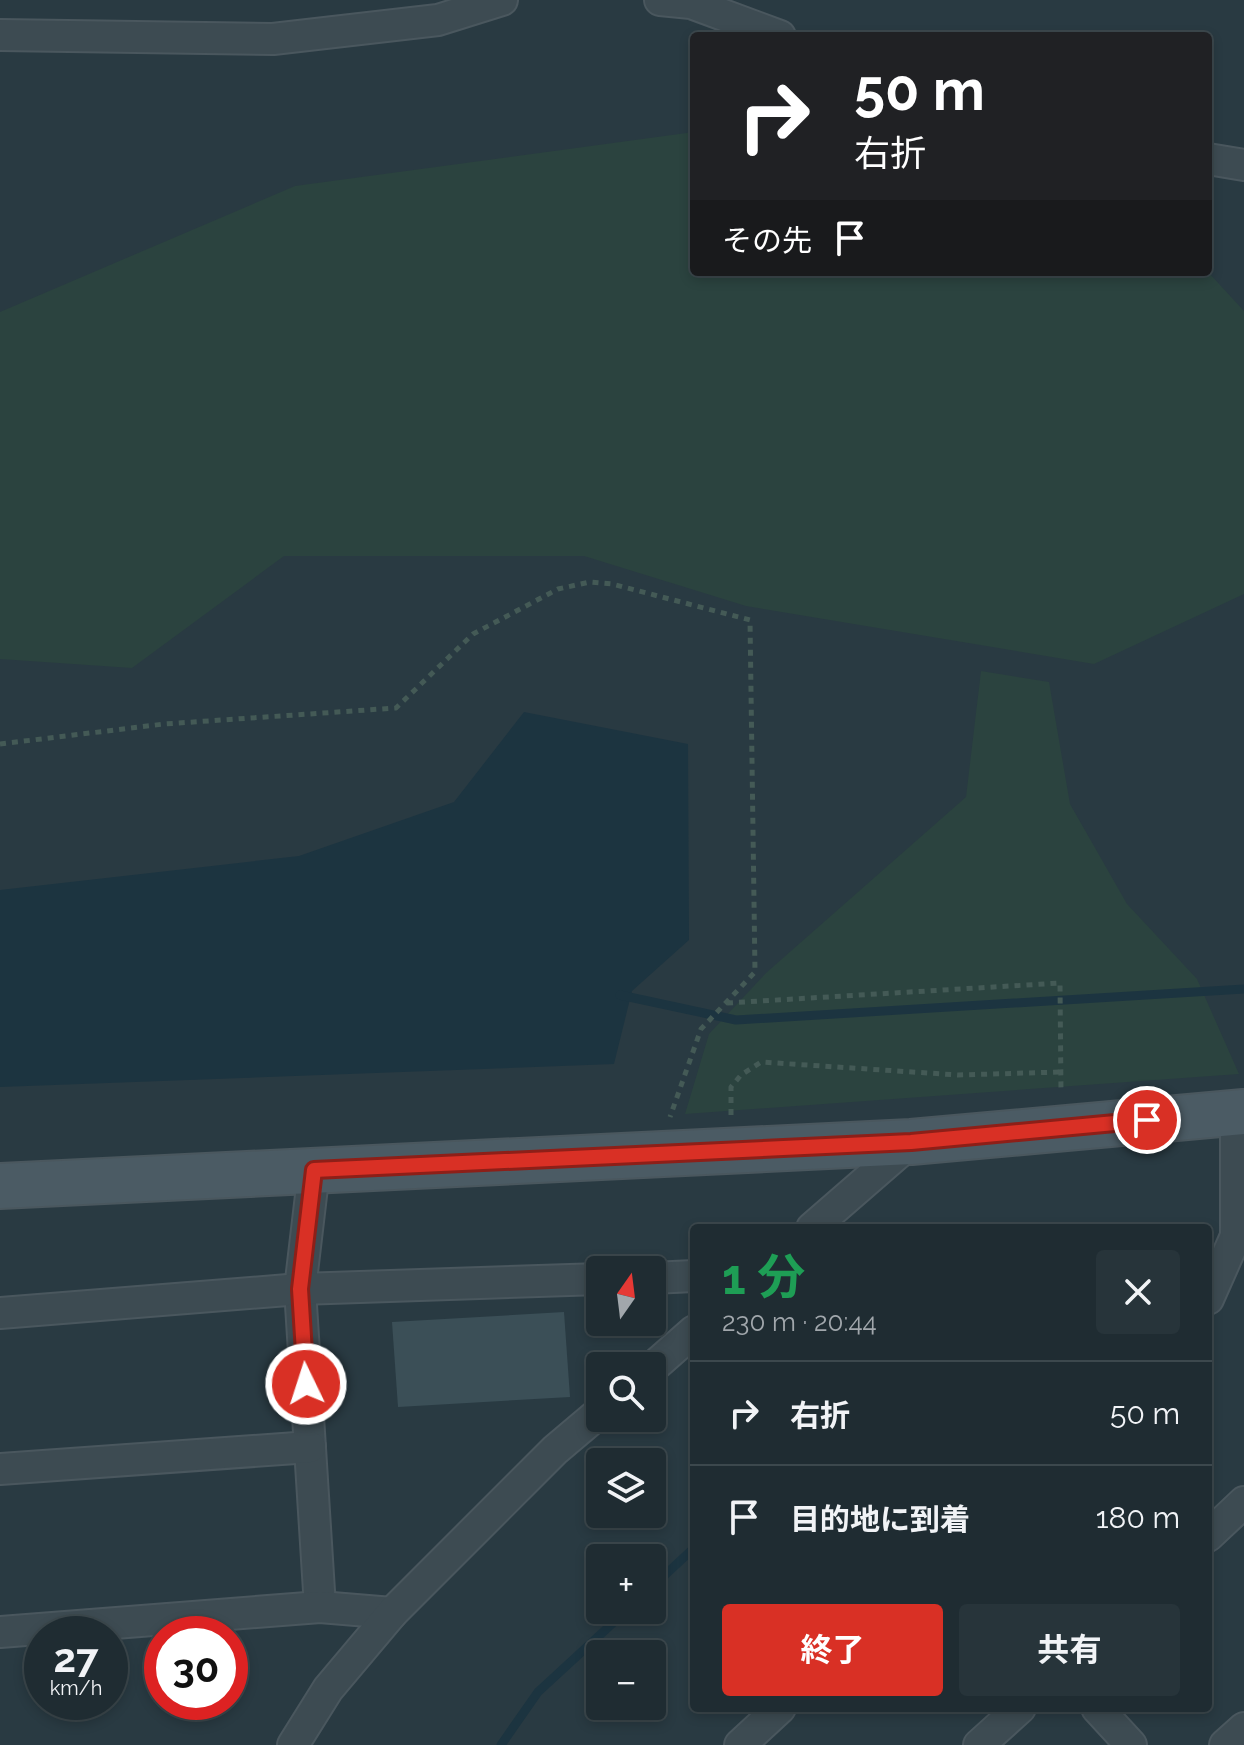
<!DOCTYPE html>
<html lang="ja">
<meta charset="utf-8">
<style>
:root{--surface:#1f2c32;--page:#27343a;--text:#f1f3f6;--muted:#a1a7ac;--line:#3c484d;--accent:#d93025}
body{margin:0;font-family:Raleway,"Noto Sans JP",sans-serif;background:var(--page);color:var(--text);height:100vh;display:flex;flex-direction:column;font-size:30px;white-space:nowrap}
*{box-sizing:border-box;margin:0}
p{font-size:26px;color:var(--muted)}
.icon{flex:none;width:44px;height:44px;fill:none;stroke:currentColor;stroke-width:2;stroke-linecap:round;stroke-linejoin:round}
.map{position:relative;flex:1;overflow:hidden}
.drawer{position:absolute;left:690px;top:1224px;width:522px;height:488px;display:flex;flex-direction:column;background:var(--surface);border-radius:8px;box-shadow:0 4px 12px #0003,0 0 0 2px var(--line)}
.drawer>*{flex:none}
.guide{position:absolute;left:690px;top:32px;width:522px;height:244px;border-radius:8px;box-shadow:0 4px 12px #0003,0 0 0 2px var(--line);background:#202124;color:#fff;overflow:hidden}
.needle{width:52px;rotate:14deg}
.controls{position:absolute;left:586px;top:1256px;display:grid;gap:16px}
.controls a{display:grid;place-items:center;width:80px;height:80px;border-radius:8px;background:var(--surface);box-shadow:0 4px 12px #0003,0 0 0 2px var(--line);font-size:40px}
.speed{position:absolute;left:24px;top:1616px;display:flex;gap:16px;font-size:40px;font-weight:700;text-align:center}
.speed>*{display:grid;place-content:center;width:104px;height:104px;border-radius:50%;background:var(--surface);box-shadow:0 4px 12px #0003,0 0 0 2px var(--line);line-height:1}
.speed small{font-size:20px;font-weight:400}
.speed .limit{border:12px solid #d22;background:#fff;color:#111}
.pin{position:absolute;display:grid;place-items:center;width:68px;height:68px;color:#fff;margin:-34px;border:4px solid #fff;border-radius:50%;box-shadow:0 2px 8px #0007}
.me{position:absolute;width:88px;margin:-44px;rotate:356deg;stroke-linejoin:round;filter:drop-shadow(0 0 6px #0008)}
.turn{display:flex;align-items:center;gap:28px;height:168px;padding:0 32px;font-size:36px}
.turn .icon{width:104px;height:104px;stroke-width:2.5}
.turn b{display:block;font-size:56px;line-height:68px}
.then{display:flex;align-items:center;height:76px;padding:0 32px;background:#0003;gap:16px;font-size:30px}
.round{display:grid;place-items:center;flex:none;width:84px;height:84px;border-radius:8px;background:var(--page)}
.overview{display:flex;align-items:center;justify-content:space-between;height:136px;padding:0 32px}
h1{font-size:48px;font-weight:700;line-height:60px;color:#1e9e55}
.cta{display:flex;gap:16px;margin-top:auto;padding:16px 32px}
.cta a{flex:1;height:92px;border-radius:8px;background:var(--accent);color:#fff;font-size:32px;font-weight:700;line-height:92px;text-align:center}
.cta a+a{background:var(--page);color:var(--text)}
ul{padding:0;list-style:none}
li{display:flex;align-items:center;gap:24px;height:104px;padding:0 32px;border-top:2px solid var(--line)}
li div{flex:1}
li b{display:block;font-size:30px}
li em{font-style:normal}
.map>svg:first-child{display:block}
.green{fill:#2b433f}
.water{fill:#1c3440}
.lines{fill:none;stroke-linecap:round;stroke-linejoin:round}
.stream{stroke:#1c3440;stroke-width:9}
.building{fill:#3b4f57}
.street-casing{stroke:#4a575e;stroke-width:34}
.secondary-casing{stroke:#4a575e;stroke-width:48}
.path{stroke:#445a56;stroke-width:5;stroke-dasharray:6 6;stroke-linecap:butt}
.street{stroke:#3d4b52;stroke-width:30}
.secondary{stroke:#4b5b64;stroke-width:44}
.route-casing{stroke:#8d1f18;stroke-width:20}
.route{stroke:#d93025;stroke-width:14}
</style>
<div class="map">
<svg width="1244" height="1745" viewBox="0 0 1244 1745">
<rect width="100%" height="100%" fill="#293a42"/>
<g class="green">
<path d="M694,132V272H1208L1244,311V594L1094,664L746,606L584,556H284L132,668L0,659V312L295,186Z"/>
<path d="M981,671L1049,682L1070,804L1127,904L1197,979L1239,1074L685,1114L709,1034L766,973L966,797Z"/>
</g>
<path class="water" d="M524,712L688,744L689,940L632,991L614,1064L0,1087V890L299,856L454,802Z"/>
<g class="lines">
<g class="stream">
<path d="M620,995L736,1020L1244,989"/>
<path d="M652,1587L694,1548"/>
<path d="M501,1745L538,1692L627,1610"/>
</g>
</g>
<path class="building" d="M564,1312L570,1397L398,1407L392,1322Z"/>
<g class="lines">
<defs>
<g id="street">
<path d="M660,0L691,3L780,36"/>
<path d="M0,35L273,39L438,20L502,0"/>
<path d="M1208,159L1244,165"/>
<path d="M314,1170L300,1289L320,1607"/>
<path d="M812,1228L911,1142"/>
<path d="M652,1278L694,1276"/>
<path d="M1208,1299L1236,1236V1112"/>
<path d="M0,1313L300,1289L600,1279"/>
<path d="M652,1368L694,1331"/>
<path d="M0,1469L310,1447"/>
<path d="M1208,1536L1244,1502"/>
<path d="M0,1632L320,1607L392,1613"/>
<path d="M1097,1708L1131,1745"/>
<path d="M293,1745L328,1689L392,1613L555,1450L600,1412"/>
<path d="M740,1745L780,1708"/>
<path d="M979,1745L1020,1708"/>
<path d="M1225,1745L1244,1728"/>
</g>
<path id="secondary" d="M0,1186L911,1142L1244,1112"/>
</defs>
<use href="#street" class="street-casing"/>
<use href="#secondary" class="secondary-casing"/>
<g class="path">
<path d="M0,744L164,724L396,708L473,634L558,589L590,582L612,584L750,620L755,972L701,1029L670,1117"/>
<path d="M727,1003L1060,983L1061,1092"/>
<path d="M731,1115V1087L741,1075L761,1062L958,1075L1061,1072"/>
</g>
<use href="#street" class="street"/>
<use href="#secondary" class="secondary"/>
</g>
<g class="lines">
<defs>
<path id="route" d="M306,1384L300,1289L314,1170L911,1142L1147,1120"/>
</defs>
<use href="#route" class="route-casing"/>
<use href="#route" class="route"/>
</g>
</svg>
<div class="controls">
<a><svg class="needle" viewBox="-14 -14 28 28"><path d="M0-13l5 13h-10z" fill="#e53935"/><path d="M0 13l5-13h-10z" fill="#a1a7ac"/></svg></a>
<a><svg class="icon" aria-label="search" viewBox="0 0 24 24"><circle cx="10" cy="10" r="6"/><path d="M15 15l6 6"/></svg></a>
<a><svg class="icon" aria-label="layers" viewBox="0 0 24 24"><path d="M12 4l9 5-9 5-9-5zM3 14l9 5 9-5"/></svg></a>
<a>+</a>
<a>−</a>
</div>
<div class="speed"><div>27<small>km/h</small></div><div class="limit">30</div></div>
<div class="pin" style="left:1147px;top:1120px;background:#d93025"><svg class="icon" aria-label="arrive" viewBox="0 0 24 24"><path d="M6 21V4h12l-3 4 3 4H6"/></svg></div>
<svg class="me" style="left:306px;top:1384px" viewBox="-20 -20 40 40"><circle r="17" fill="#d93025" stroke="#fff" stroke-width="3"/><path d="M0-11L8 9 0 5-8 9z" fill="#fff"/></svg>
<div class="guide">
<div class="turn"><svg class="icon" aria-label="right" viewBox="0 0 24 24"><path d="M7 20v-9h11M14 6l5 5-5 5"/></svg><div><b>50 m</b>右折</div></div>
<div class="then">その先<svg class="icon" aria-label="arrive" viewBox="0 0 24 24"><path d="M6 21V4h12l-3 4 3 4H6"/></svg></div>
</div>
<section class="drawer">
<div class="overview"><div><h1>1 分</h1><p>230 m · 20:44</p></div><a class="round"><svg class="icon" aria-label="close" viewBox="0 0 24 24"><path d="M6 6l12 12M18 6L6 18"/></svg></a></div>
<ul>
<li><svg class="icon" aria-label="right" viewBox="0 0 24 24"><path d="M7 20v-9h11M14 6l5 5-5 5"/></svg><div><b>右折</b></div><em>50 m</em></li>
<li><svg class="icon" aria-label="arrive" viewBox="0 0 24 24"><path d="M6 21V4h12l-3 4 3 4H6"/></svg><div><b>目的地に到着</b></div><em>180 m</em></li>
</ul>
<div class="cta"><a>終了</a><a>共有</a></div>
</section>
</div>
